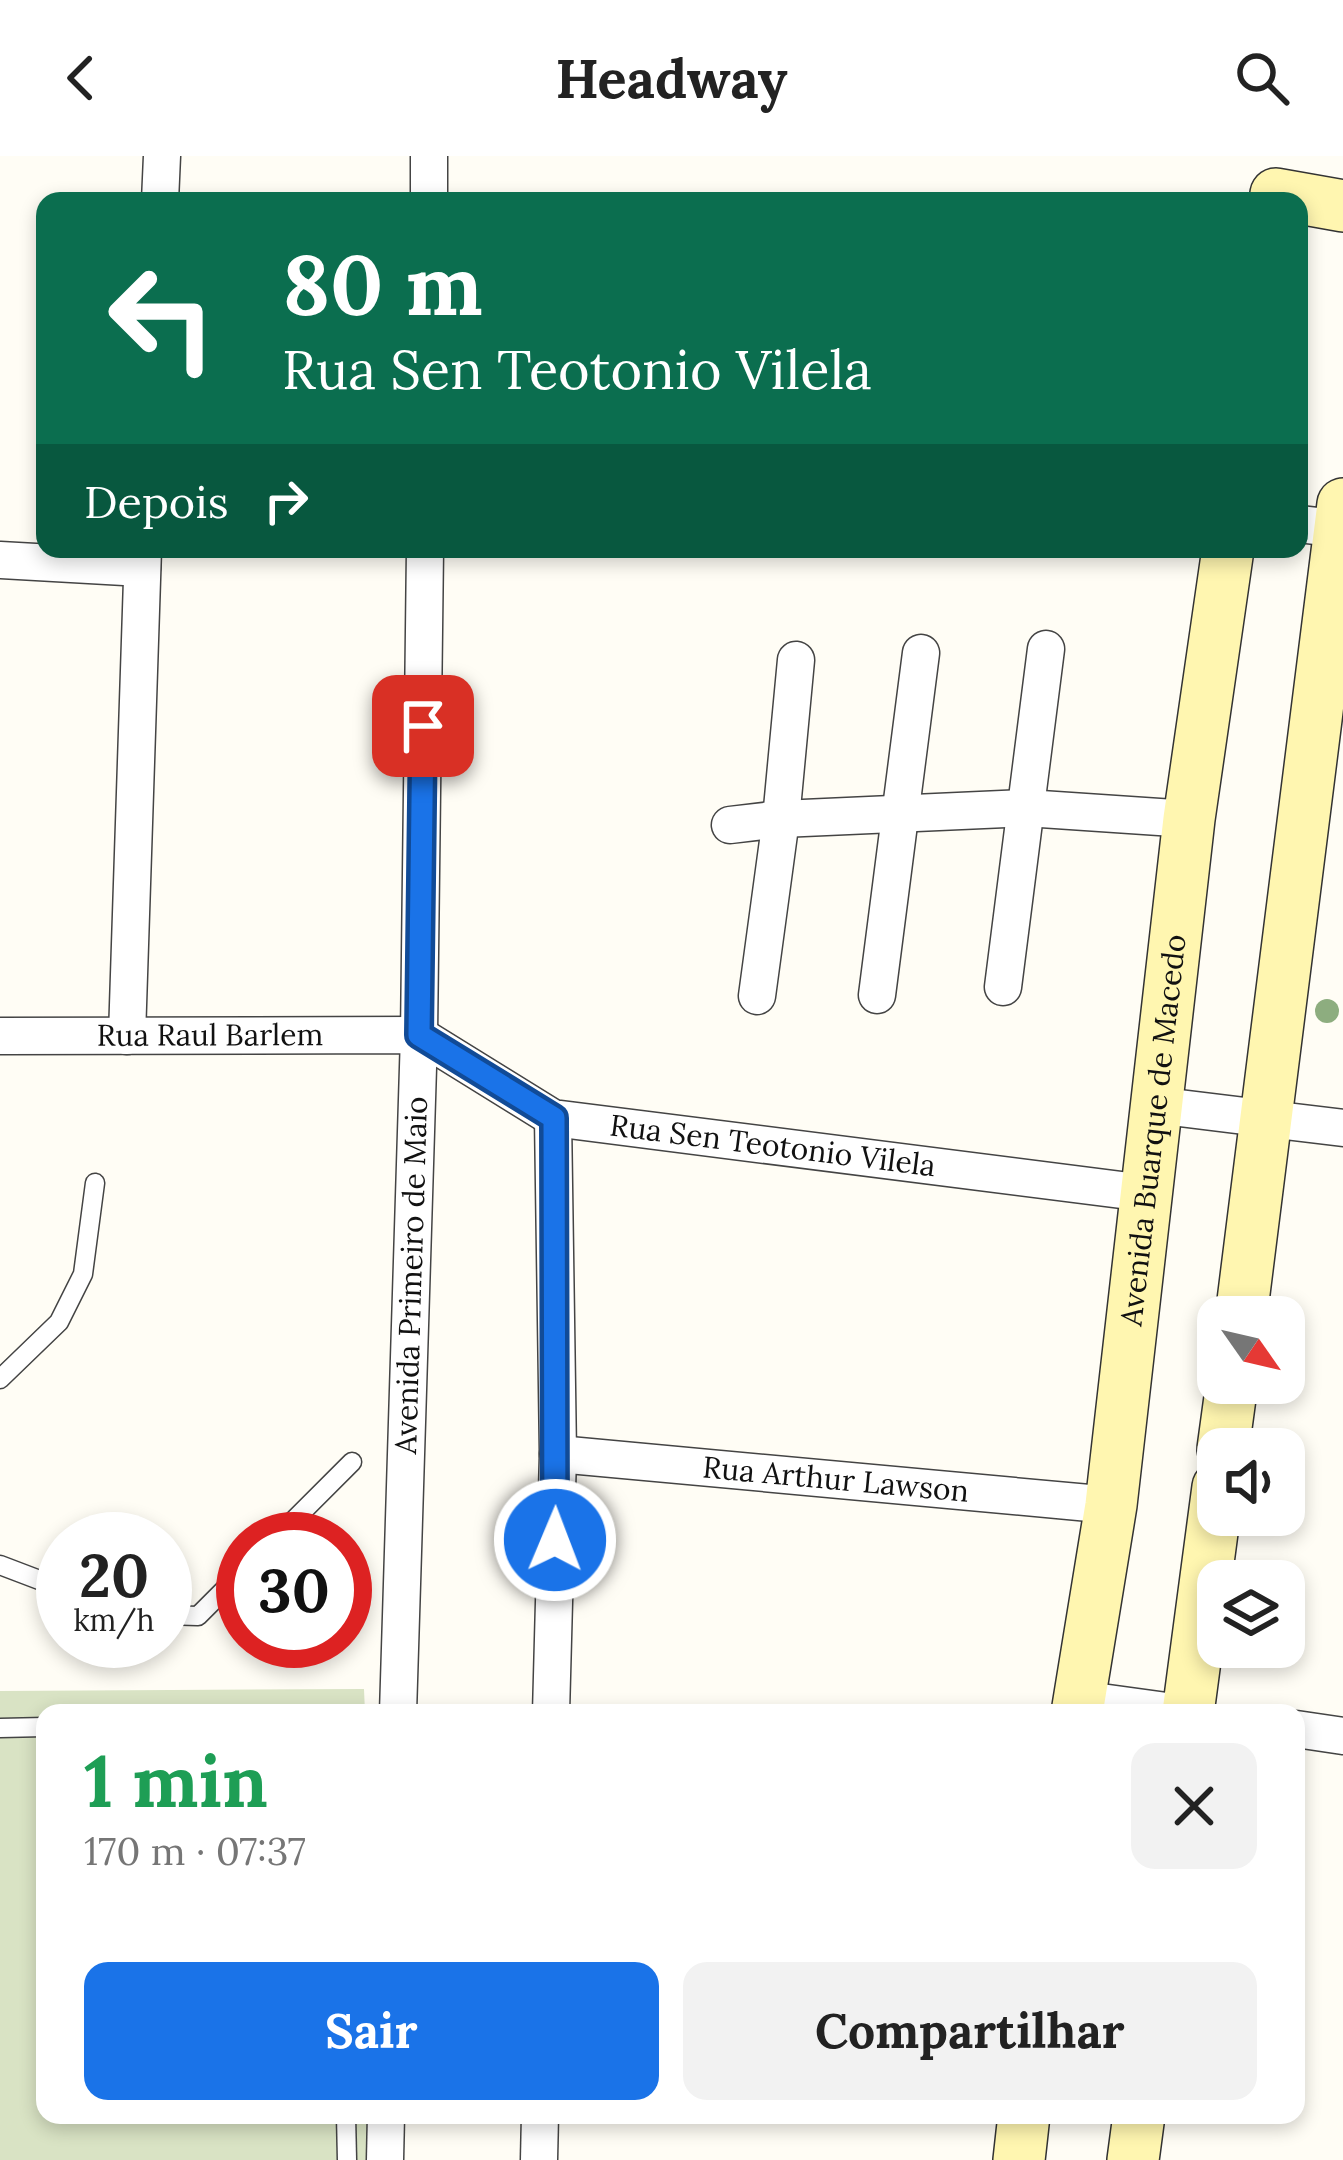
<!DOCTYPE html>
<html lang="pt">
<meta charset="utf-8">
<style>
:root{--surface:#fff;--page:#f2f2f2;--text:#222;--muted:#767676;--accent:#1a73e8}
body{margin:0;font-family:Lora,serif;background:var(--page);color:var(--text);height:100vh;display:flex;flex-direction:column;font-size:45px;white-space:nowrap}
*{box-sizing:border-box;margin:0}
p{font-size:39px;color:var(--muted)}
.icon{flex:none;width:66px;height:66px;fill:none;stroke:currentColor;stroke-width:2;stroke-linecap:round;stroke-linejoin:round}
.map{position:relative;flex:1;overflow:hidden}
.side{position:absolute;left:36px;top:1548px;width:1269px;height:420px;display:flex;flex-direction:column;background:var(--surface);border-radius:24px;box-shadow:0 6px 18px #0003}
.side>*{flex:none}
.hud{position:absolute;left:36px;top:36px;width:1272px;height:366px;border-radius:24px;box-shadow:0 6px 18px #0003;background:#0b6e4f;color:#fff;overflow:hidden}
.needle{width:78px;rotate:124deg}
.tools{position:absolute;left:1197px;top:1140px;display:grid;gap:24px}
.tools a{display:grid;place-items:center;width:108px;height:108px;border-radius:24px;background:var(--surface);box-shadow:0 6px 18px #0003;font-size:60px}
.speed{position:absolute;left:36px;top:1356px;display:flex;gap:24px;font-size:60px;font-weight:700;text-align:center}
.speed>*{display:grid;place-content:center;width:156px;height:156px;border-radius:50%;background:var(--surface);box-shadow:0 6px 18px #0003;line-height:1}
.speed small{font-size:30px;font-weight:400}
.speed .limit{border:18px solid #d22;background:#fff;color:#111}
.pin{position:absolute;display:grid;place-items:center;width:102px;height:102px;color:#fff;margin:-51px;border-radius:24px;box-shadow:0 6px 18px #0006}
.me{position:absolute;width:132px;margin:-66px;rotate:1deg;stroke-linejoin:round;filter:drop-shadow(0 0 9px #0008)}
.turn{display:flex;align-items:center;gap:42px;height:252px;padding:0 48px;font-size:54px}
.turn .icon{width:156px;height:156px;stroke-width:2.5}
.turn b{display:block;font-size:84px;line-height:102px}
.then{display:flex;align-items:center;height:114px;padding:0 48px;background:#0003;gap:24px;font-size:45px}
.round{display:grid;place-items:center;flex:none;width:126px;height:126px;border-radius:24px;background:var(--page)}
.summary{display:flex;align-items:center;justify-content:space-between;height:204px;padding:0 48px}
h1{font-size:72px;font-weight:800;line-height:90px;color:#1e9e55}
.button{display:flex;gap:24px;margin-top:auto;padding:24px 48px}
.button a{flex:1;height:138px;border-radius:24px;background:var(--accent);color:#fff;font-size:48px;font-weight:800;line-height:138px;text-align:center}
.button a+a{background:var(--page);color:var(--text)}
header{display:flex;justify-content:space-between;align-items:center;height:156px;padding:0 48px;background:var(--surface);font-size:54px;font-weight:800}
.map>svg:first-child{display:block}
.cemetery{fill:#d9e3c4}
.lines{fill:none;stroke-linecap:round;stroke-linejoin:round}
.service-casing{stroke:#444;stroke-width:21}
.minor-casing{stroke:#444;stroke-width:39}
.secondary-casing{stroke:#333;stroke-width:54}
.service{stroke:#fff;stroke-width:18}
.minor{stroke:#fff;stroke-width:36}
.secondary{stroke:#fff6b0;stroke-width:51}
.tree{fill:#8dad7f}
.route-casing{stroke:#114b97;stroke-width:30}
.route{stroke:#1a73e8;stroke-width:21}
.labels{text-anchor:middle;stroke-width:12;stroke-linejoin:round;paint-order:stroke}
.street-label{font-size:30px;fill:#111;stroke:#fff}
</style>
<header><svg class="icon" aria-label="back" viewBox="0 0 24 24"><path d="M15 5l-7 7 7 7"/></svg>Headway<svg class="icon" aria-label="search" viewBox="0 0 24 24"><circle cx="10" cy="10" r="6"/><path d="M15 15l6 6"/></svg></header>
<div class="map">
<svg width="1343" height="2004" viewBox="0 0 1343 2004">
<rect width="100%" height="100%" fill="#fffdf5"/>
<path class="cemetery" d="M364,1533L365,1557H45V1959H371V2004H0V1535Z"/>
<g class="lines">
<defs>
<g id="service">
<path d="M0,1223L59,1166L83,1118L95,1027"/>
<path d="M275,1383L352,1306"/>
<path d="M0,1409L63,1433"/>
<path d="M165,1459L198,1460L243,1415"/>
<path d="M0,1572L45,1571"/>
<path d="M346,1959L347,2004"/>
</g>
<g id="minor">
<path d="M160,45L162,0"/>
<path d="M429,45V0"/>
<path d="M1299,368L1343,373"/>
<path d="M0,404L142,412"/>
<path d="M730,669L781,663L1026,652L1189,663"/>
<path d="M1003,831L1046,493"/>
<path d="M877,839L921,497"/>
<path d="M757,840L781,663L796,504"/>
<path id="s1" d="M0,880L419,879L553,962L1145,1037"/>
<path d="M127,880L143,393"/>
<path d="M1155,949L1343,972"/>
<path id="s2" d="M558,1298L1111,1349"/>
<path d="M1079,1543L1181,1557"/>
<path id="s3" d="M398,1557L419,879L425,393"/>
<path d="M551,1557L558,1298L553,962"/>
<path d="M1296,1573L1343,1580"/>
<path d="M385,2004L386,1959"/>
<path d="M539,2004L540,1959"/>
</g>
<g id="secondary">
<path d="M1276,38L1343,50"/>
<path d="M1241,1161L1343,348"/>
<path d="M1223,1293L1232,1227"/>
<path id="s4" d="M1077,1557L1111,1349L1189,663L1228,393"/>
<path d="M1188,1557L1218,1331"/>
<path d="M1019,2004L1024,1959"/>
<path d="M1133,2004L1139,1959"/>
</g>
</defs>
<use href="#service" class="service-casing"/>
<use href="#minor" class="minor-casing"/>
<use href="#secondary" class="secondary-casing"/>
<use href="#service" class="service"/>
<use href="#minor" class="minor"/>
<use href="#secondary" class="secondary"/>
</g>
<circle class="tree" cx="1327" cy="855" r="12"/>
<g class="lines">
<defs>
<path id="route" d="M423,570L419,879L554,962L555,1384"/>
</defs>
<use href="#route" class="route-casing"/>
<use href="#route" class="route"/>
</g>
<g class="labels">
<g class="street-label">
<text dy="10" stroke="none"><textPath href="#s1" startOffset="210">Rua Raul Barlem</textPath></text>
<text dy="10" stroke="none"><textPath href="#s4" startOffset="588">Avenida Buarque de Macedo</textPath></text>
<text dy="10" stroke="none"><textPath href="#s1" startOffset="798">Rua Sen Teotonio Vilela</textPath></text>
<text dy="10" stroke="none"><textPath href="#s3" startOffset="438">Avenida Primeiro de Maio</textPath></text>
<text dy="10" stroke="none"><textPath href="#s2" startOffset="279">Rua Arthur Lawson</textPath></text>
</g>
</g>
</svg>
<div class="tools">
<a><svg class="needle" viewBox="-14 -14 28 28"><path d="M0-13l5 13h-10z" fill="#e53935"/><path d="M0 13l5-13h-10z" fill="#767676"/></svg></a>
<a><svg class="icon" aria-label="sound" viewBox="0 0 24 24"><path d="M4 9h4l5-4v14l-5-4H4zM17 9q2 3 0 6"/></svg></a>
<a><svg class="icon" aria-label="layers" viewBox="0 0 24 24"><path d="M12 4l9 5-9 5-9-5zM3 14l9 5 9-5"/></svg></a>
</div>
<div class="speed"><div>20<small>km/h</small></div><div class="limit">30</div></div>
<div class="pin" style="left:423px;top:570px;background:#d93025"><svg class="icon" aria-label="arrive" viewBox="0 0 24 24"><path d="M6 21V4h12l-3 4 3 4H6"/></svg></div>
<svg class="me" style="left:555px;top:1384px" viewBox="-20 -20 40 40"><circle r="17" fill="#1a73e8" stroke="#fff" stroke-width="3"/><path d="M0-11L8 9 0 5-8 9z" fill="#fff"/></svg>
<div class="hud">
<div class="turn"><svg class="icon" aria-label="left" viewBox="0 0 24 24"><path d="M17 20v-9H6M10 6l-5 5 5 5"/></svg><div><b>80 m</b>Rua Sen Teotonio Vilela</div></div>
<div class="then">Depois<svg class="icon" aria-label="right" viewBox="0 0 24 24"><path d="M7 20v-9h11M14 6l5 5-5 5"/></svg></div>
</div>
<section class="side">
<div class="summary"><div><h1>1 min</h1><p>170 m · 07:37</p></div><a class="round"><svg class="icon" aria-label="close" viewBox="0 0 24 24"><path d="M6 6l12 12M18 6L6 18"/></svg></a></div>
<div class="button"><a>Sair</a><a>Compartilhar</a></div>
</section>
</div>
